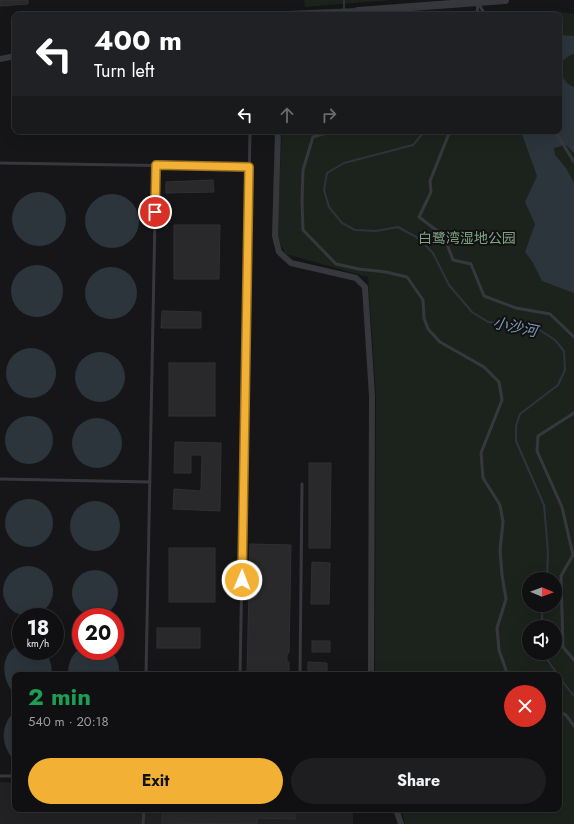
<!DOCTYPE html>
<meta charset="utf-8">
<style>
:root{--surface:#101012;--page:#1e1e20;--text:#f1f3f6;--muted:#9c9d9f;--line:#303032;--accent:#f2b134}
body{margin:0;font-family:Jost,"Noto Sans SC",sans-serif;background:var(--page);color:var(--text);height:100vh;display:flex;flex-direction:column;font-size:15px;white-space:nowrap}
*{box-sizing:border-box;margin:0}
p{font-size:13px;color:var(--muted)}
.icon{flex:none;width:22px;height:22px;fill:none;stroke:currentColor;stroke-width:2;stroke-linecap:round;stroke-linejoin:round}
.map{position:relative;flex:1;overflow:hidden}
.details{position:absolute;left:12px;top:672px;width:550px;height:140px;display:flex;flex-direction:column;background:var(--surface);border-radius:8px;box-shadow:0 4px 16px #0002,0 0 0 1px var(--line)}
.details>*{flex:none}
.guide{position:absolute;left:12px;top:12px;width:550px;height:122px;border-radius:8px;box-shadow:0 4px 16px #0002,0 0 0 1px var(--line);background:#202124;color:#fff;overflow:hidden}
.needle{width:26px;rotate:91deg}
.fabs{position:absolute;left:522px;top:572px;display:grid;gap:8px}
.fabs a{display:grid;place-items:center;width:40px;height:40px;border-radius:50%;background:var(--surface);box-shadow:0 4px 16px #0002,0 0 0 1px var(--line);font-size:20px}
.speed{position:absolute;left:12px;top:608px;display:flex;gap:8px;font-size:20px;font-weight:700;text-align:center}
.speed>*{display:grid;place-content:center;width:52px;height:52px;border-radius:50%;background:var(--surface);box-shadow:0 4px 16px #0002,0 0 0 1px var(--line);line-height:1}
.speed small{font-size:10px;font-weight:400}
.speed .limit{border:6px solid #d22;background:#fff;color:#111}
.pin{position:absolute;display:grid;place-items:center;width:34px;height:34px;color:#fff;margin:-17px;border:2px solid #fff;border-radius:50%;box-shadow:0 1px 4px #0007}
.me{position:absolute;width:44px;margin:-22px;rotate:1deg;stroke-linejoin:round;filter:drop-shadow(0 0 3px #0008)}
.turn{display:flex;align-items:center;gap:14px;height:84px;padding:0 16px;font-size:18px}
.turn .icon{width:52px;height:52px;stroke-width:2.5}
.turn b{display:block;font-size:28px;line-height:34px}
.lanes{display:flex;align-items:center;height:38px;padding:0 16px;background:#0003;justify-content:center;gap:20px;direction:ltr}
.lanes .off{opacity:.35}
.round{display:grid;place-items:center;flex:none;width:42px;height:42px;border-radius:21px;background:var(--page)}
.overview{display:flex;align-items:center;justify-content:space-between;height:68px;padding:0 16px}
h1{font-size:24px;font-weight:700;line-height:30px;color:#1e9e55}
.primary-button{display:flex;gap:8px;margin-top:auto;padding:8px 16px}
.primary-button a{flex:1;height:46px;border-radius:24px;background:var(--accent);color:#111;font-size:16px;font-weight:700;line-height:46px;text-align:center}
.primary-button a+a{background:var(--page);color:var(--text)}
.map>svg:first-child{display:block}
.built{fill:#222225}
.green{fill:#1c231d;fill-rule:evenodd}
.water{fill:#2c353c}
.lines{fill:none;stroke-linecap:round;stroke-linejoin:round}
.stream{stroke:#2c353c;stroke-width:2}
.building{fill:#29292c;stroke:#303034}
.service{stroke:#37383d;stroke-width:3}
.minor{stroke:#37383d;stroke-width:6}
.tertiary{stroke:#37383d;stroke-width:8}
.route-casing{stroke:#9d7322;stroke-width:10}
.route{stroke:#f2b134;stroke-width:7}
.labels{text-anchor:middle;stroke-width:4;stroke-linejoin:round;paint-order:stroke}
.park-label{font-size:14px;fill:#7fa381;stroke:#111113}
.water-label{font-size:15px;font-style:italic;fill:#7f9bb3;stroke:#111113}
</style>
<div class="map">
<svg width="574" height="824" viewBox="0 0 574 824">
<rect width="100%" height="100%" fill="#161618"/>
<path class="built" d="M0,782L15,783V809H353V824H0Z"/>
<g class="green">
<path d="M304,0H391L305,7Z"/>
<path d="M556,11L574,14V824H405L401,809H559V675H375L376,396L368,277L286,254L277,238L282,131H559V15H455ZM529,579H555V605H529ZM529,627H555V653H529Z"/>
</g>
<g class="water">
<path d="M559,35L574,36V54C571,55 565,58 563,61C556,69 565,85 574,87V153L566,145L554,148L555,155L566,168L574,183V293L542,281L532,261L525,252L535,224L525,202L537,176L521,131H559Z"/>
<circle cx="39" cy="219" r="27"/>
<circle cx="112" cy="221" r="27"/>
<circle cx="37" cy="291" r="26"/>
<circle cx="111" cy="293" r="26"/>
<circle cx="31" cy="373" r="25"/>
<circle cx="100" cy="377" r="25"/>
<circle cx="29" cy="440" r="24"/>
<circle cx="97" cy="443" r="25"/>
<circle cx="29" cy="523" r="24"/>
<circle cx="95" cy="526" r="25"/>
<circle cx="28" cy="591" r="25"/>
<circle cx="95" cy="593" r="23"/>
<path d="M21,645V651H43C50,658 53,666 51,675H15V694C0,680 0,650 21,645Z"/>
<path d="M81,648V651H110C117,658 120,665 119,675H68C68,664 71,654 81,648Z"/>
<path d="M15,712V760C0,748 0,723 15,712Z"/>
</g>
<g class="lines">
<g class="stream">
<path d="M344,15V0"/>
<path d="M425,131L413,145L344,163L327,173L324,190L329,207L342,223L355,230L376,231L398,227L418,238L433,253L449,285L472,312L488,322L538,329L555,340L564,351L565,370L558,385L520,414L516,426V441L544,505L548,552L547,579"/>
<path d="M542,627V616L543,605"/>
<path d="M545,653L546,658L558,675"/>
<path d="M559,677L574,696"/>
</g>
</g>
<g class="building">
<path d="M0,0H28V4L0,6Z"/>
<path d="M213,180L214,192L166,193V182Z"/>
<path d="M174,225H220L219,279H174Z"/>
<path d="M162,311L201,312V328H161Z"/>
<rect x="169" y="363" width="46" height="53"/>
<path d="M175,442L221,443L220,511L173,509L174,489L201,491L202,455H191V473H174Z"/>
<path d="M309,463H331L330,548H309Z"/>
<path d="M250,544L291,545L289,653H287V662H289V675H247Z"/>
<rect x="169" y="548" width="46" height="54"/>
<path d="M312,562L330,563L329,604H311Z"/>
<rect x="157" y="628" width="43" height="20"/>
<rect x="312" y="641" width="18" height="11"/>
<path d="M308,662L327,663V675H308Z"/>
<path d="M163,809H295V819L257,818V824L162,823Z"/>
</g>
<g class="lines">
<g class="service">
<path d="M479,4L485,15"/>
<path d="M477,15L478,2"/>
<path d="M333,131L313,137L303,170L302,201L303,230L336,264L359,269L386,272L407,277L423,300L424,318L428,329L440,342L484,367L499,382L502,400L481,453L483,478L500,505L503,522L500,550L502,575L506,599L497,628L499,650L507,673L510,675"/>
<path d="M450,131L430,181L431,192L419,217L444,236L453,260L471,264L484,296L516,308L550,314L574,337"/>
<path d="M555,131L574,162"/>
<path d="M0,163L249,167"/>
<path d="M574,413L538,436L537,451L562,507L573,555L561,576L563,647L574,660"/>
<path d="M0,479L150,482"/>
<path d="M146,675L156,165"/>
<path d="M240,675L250,131"/>
<path d="M300,675L302,484"/>
<path d="M559,712L566,715L574,726"/>
<path d="M0,776H15"/>
<path d="M143,824L144,809"/>
</g>
<g class="minor">
<path d="M262,15L358,11"/>
<path d="M0,59L15,56"/>
<path d="M278,131L275,236L279,252L291,263L356,278L365,287L372,396L371,675"/>
<path d="M396,809L401,824"/>
</g>
<path class="tertiary" d="M358,11L505,0"/>
</g>
<g class="lines">
<defs>
<path id="route" d="M155,212L156,165L249,167L242,580"/>
</defs>
<use href="#route" class="route-casing"/>
<use href="#route" class="route"/>
</g>
<g class="labels">
<g class="park-label">
<text x="467" y="243">白鹭湾湿地公园</text>
</g>
<g class="water-label">
<text transform="translate(515 327) rotate(12)" y="5">小沙河</text>
</g>
</g>
</svg>
<div class="fabs">
<a><svg class="needle" viewBox="-14 -14 28 28"><path d="M0-13l5 13h-10z" fill="#e53935"/><path d="M0 13l5-13h-10z" fill="#9c9d9f"/></svg></a>
<a><svg class="icon" aria-label="sound" viewBox="0 0 24 24"><path d="M4 9h4l5-4v14l-5-4H4zM17 9q2 3 0 6"/></svg></a>
</div>
<div class="speed"><div>18<small>km/h</small></div><div class="limit">20</div></div>
<div class="pin" style="left:155px;top:212px;background:#d93025"><svg class="icon" aria-label="arrive" viewBox="0 0 24 24"><path d="M6 21V4h12l-3 4 3 4H6"/></svg></div>
<svg class="me" style="left:242px;top:580px" viewBox="-20 -20 40 40"><circle r="17" fill="#f2b134" stroke="#fff" stroke-width="3"/><path d="M0-11L8 9 0 5-8 9z" fill="#fff"/></svg>
<div class="guide">
<div class="turn"><svg class="icon" aria-label="left" viewBox="0 0 24 24"><path d="M17 20v-9H6M10 6l-5 5 5 5"/></svg><div><b>400 m</b>Turn left</div></div>
<div class="lanes"><svg class="icon" aria-label="left" viewBox="0 0 24 24"><path d="M17 20v-9H6M10 6l-5 5 5 5"/></svg><svg class="icon off" aria-label="ahead" viewBox="0 0 24 24"><path d="M12 20V5M6 11l6-6 6 6"/></svg><svg class="icon off" aria-label="right" viewBox="0 0 24 24"><path d="M7 20v-9h11M14 6l5 5-5 5"/></svg></div>
</div>
<section class="details">
<div class="overview"><div><h1>2 min</h1><p>540 m · 20:18</p></div><a class="round" style="background:#d93025;color:#fff"><svg class="icon" aria-label="close" viewBox="0 0 24 24"><path d="M6 6l12 12M18 6L6 18"/></svg></a></div>
<div class="primary-button"><a>Exit</a><a>Share</a></div>
</section>
</div>
